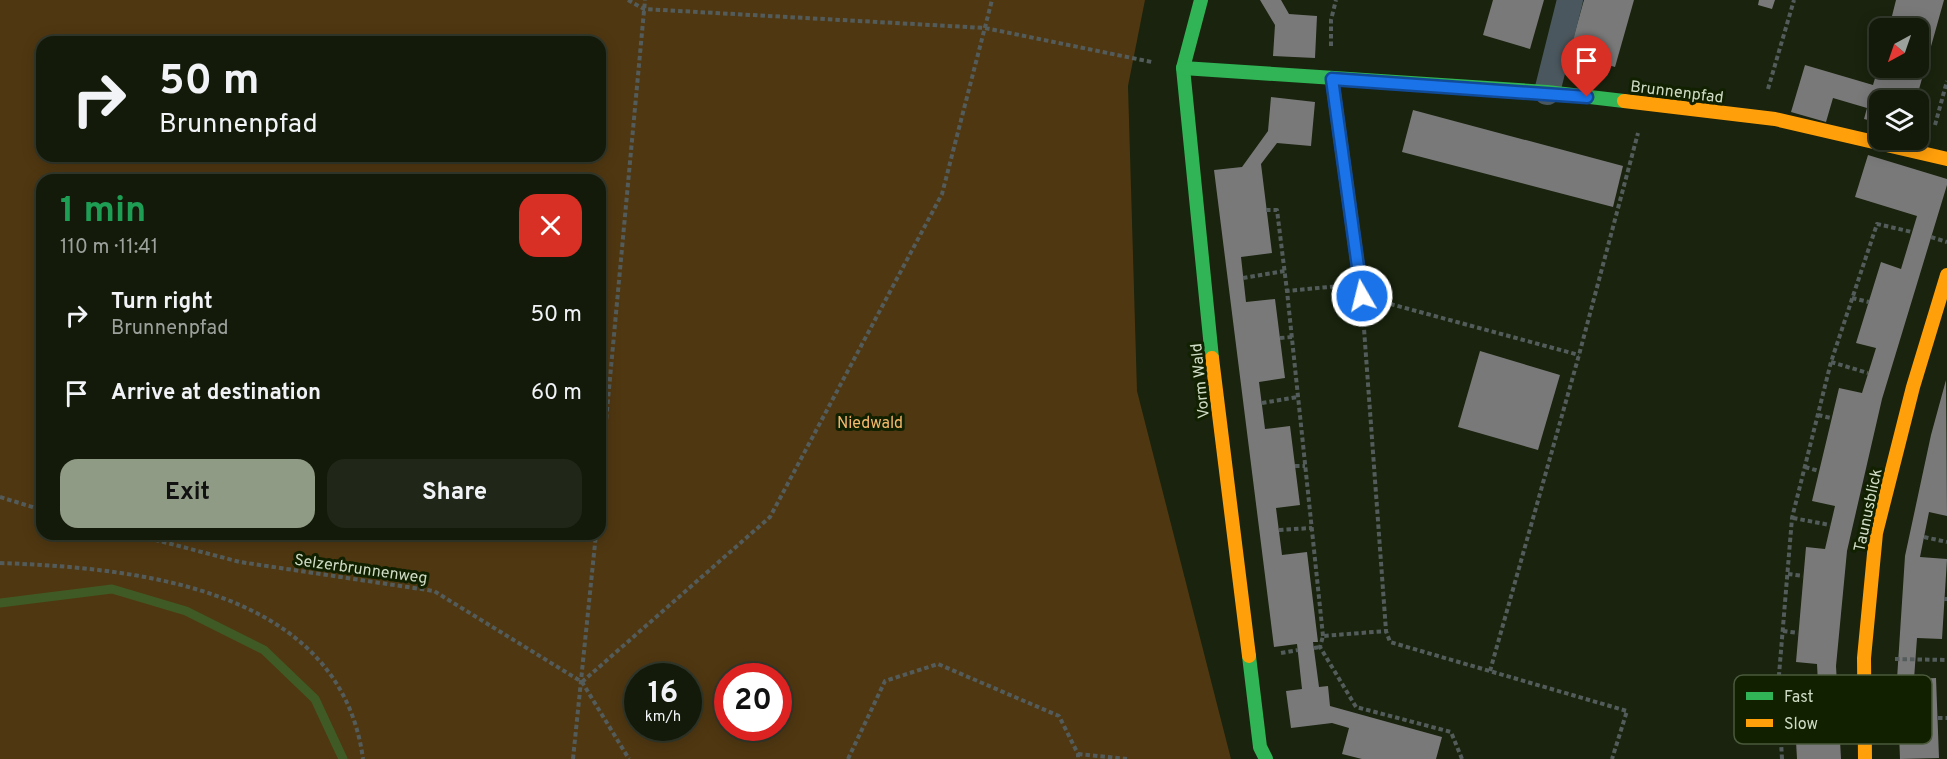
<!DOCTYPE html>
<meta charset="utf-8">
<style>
:root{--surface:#131a0a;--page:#202718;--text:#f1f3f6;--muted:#9da19c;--line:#32382b;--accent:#909b85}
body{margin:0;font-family:Overpass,sans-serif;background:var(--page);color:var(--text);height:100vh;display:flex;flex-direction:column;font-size:22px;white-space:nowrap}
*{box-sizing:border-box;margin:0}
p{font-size:20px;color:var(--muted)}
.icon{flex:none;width:33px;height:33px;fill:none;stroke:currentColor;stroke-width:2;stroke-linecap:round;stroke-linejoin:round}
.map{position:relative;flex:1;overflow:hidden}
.panel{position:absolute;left:36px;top:174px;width:570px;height:366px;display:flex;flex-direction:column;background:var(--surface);border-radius:18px;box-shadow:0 3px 15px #0003,0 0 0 2px var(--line)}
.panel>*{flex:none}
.banner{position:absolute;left:36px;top:36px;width:570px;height:126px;border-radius:18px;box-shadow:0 3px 15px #0003,0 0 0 2px var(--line);background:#131a0a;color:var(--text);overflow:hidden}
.needle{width:39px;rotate:220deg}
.fabs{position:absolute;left:1869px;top:18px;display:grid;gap:12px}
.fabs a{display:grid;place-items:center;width:60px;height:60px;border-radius:12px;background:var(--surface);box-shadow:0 3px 15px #0003,0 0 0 2px var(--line);font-size:30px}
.speed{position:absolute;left:624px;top:663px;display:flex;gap:12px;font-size:30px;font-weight:700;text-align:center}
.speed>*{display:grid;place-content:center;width:78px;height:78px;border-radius:50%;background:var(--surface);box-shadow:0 3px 15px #0003,0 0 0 2px var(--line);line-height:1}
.speed small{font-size:15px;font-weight:400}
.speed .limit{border:9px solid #d22;background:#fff;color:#111}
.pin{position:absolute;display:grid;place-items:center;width:51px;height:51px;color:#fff;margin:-62px -26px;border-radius:50% 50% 50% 0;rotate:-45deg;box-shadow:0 0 6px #0007}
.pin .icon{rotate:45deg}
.me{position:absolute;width:66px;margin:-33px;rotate:352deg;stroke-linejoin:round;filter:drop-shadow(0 0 4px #0008)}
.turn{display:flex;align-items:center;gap:21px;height:126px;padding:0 24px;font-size:27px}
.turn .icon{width:78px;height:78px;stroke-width:2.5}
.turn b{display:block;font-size:42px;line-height:51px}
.round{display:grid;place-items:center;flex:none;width:63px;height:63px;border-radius:18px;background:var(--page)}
.overview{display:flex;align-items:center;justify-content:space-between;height:102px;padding:0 24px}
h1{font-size:36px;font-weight:700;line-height:45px;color:#1e9e55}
.action{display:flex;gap:12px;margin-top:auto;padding:12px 24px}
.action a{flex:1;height:69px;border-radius:18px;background:var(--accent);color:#111;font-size:24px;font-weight:700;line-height:69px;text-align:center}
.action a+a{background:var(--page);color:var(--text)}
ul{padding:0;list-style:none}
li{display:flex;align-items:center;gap:18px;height:78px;padding:0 24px}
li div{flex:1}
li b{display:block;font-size:22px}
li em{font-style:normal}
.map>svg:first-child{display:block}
.green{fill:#4f3711;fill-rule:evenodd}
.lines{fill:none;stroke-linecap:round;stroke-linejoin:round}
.stream{stroke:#405a25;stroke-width:9}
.building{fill:#7a797a}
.path{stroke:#535c5a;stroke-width:4;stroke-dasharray:4.5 3;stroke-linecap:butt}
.lane{stroke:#4b575e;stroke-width:14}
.street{stroke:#4b575e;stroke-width:26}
.fast{stroke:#30b455;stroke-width:14}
.slow{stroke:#ff9f0a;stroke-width:14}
.route-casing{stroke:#114b97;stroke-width:15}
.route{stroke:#1a73e8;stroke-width:10}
.labels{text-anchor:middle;stroke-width:6;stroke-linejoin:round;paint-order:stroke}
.street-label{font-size:16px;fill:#d0dbc5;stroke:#112100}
.park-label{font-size:16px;fill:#f6b86c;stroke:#112100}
.key{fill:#112100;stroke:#4a593b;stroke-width:1.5}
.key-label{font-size:16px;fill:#d0dbc5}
</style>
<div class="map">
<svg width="1947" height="759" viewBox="0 0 1947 759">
<rect width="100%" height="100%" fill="#19230d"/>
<path class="green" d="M0,0H1145L1128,86L1137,391L1231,759H0ZM42,42H600V156H42ZM42,180H600V534H42ZM638,676H688V728H638ZM728,676H778V728H728Z"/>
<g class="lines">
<path class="stream" d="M0,603L112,589L186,611L264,650L315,699L343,759"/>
</g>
<g class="building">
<path d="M1260,0H1281L1289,14L1317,16L1315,58L1273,56L1275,25Z"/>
<path d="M1493,0H1544L1530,49L1483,35Z"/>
<path d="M1584,0H1634L1615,67L1569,53Z"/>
<path d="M1759,0H1775L1772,9L1758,5Z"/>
<path d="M1896,0H1944L1916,100H1880V123L1864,119L1867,108L1833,98L1826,122L1791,112L1805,65L1873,85L1878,68H1918V28H1889Z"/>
<path d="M1271,97L1315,102L1311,146L1277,143L1261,164L1272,253L1241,257L1246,302L1275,299L1285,378L1259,382L1265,429L1290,426L1300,505L1276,508L1282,555L1307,552L1318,642H1313L1319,687L1328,686L1330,706L1442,737L1436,759H1362L1342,754L1349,728L1332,723L1291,728L1286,691L1302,689L1297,644L1274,647L1214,170L1242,167L1268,131Z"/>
<path d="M1413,110L1623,166L1613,207L1402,152Z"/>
<path d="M1868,155L1947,179V185L1882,399L1847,551L1836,666L1841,759H1797L1794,705L1819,703L1817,664L1796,662L1806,547L1825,549L1835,506L1812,501L1839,388L1862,393L1876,348L1856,343L1881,262L1901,269L1917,216L1855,197Z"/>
<path d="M1480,351L1560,375L1538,450L1458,427Z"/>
<path d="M1946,380L1947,516L1929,512L1920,557L1947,559L1942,639L1917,638L1914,679L1936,678L1939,758L1900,759L1897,679L1905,556L1931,435Z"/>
</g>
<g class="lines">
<g class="path">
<path d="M628,0L644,9L985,28L1152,62"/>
<path d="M1331,46V20L1336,0"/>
<path d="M1768,89L1794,0"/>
<path d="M1935,125L1947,81"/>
<path d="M1266,210H1277L1287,291"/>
<path d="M1931,237L1947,242"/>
<path d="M1243,278L1285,271"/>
<path d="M1852,298L1869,302"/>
<path d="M1383,302L1579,355"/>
<path d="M1363,315L1386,631"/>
<path d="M1280,338L1292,337"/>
<path d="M1831,362L1868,373"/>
<path d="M1262,403L1298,397"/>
<path d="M1818,415L1831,418"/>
<path d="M1295,466H1305"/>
<path d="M1805,467L1819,471"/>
<path d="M600,486L645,0"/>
<path d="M0,497L42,510"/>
<path d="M1793,518L1830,525"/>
<path d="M1279,530L1312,528"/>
<path d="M133,534L240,562L434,591L582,682L629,759"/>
<path d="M1924,537L1947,542"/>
<path d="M0,563C138,568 340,588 363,759"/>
<path d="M1788,574L1803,576"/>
<path d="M1944,599H1947"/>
<path d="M1783,631L1798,633"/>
<path d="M1323,636L1287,291L1339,286"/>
<path d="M1314,648L1320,647"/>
<path d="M1281,653L1298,650"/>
<path d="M1895,659L1947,660"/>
<path d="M1490,671L1579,355L1638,133"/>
<path d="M582,682L770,517L942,194L992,0"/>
<path d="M1778,687L1818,686"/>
<path d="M1938,718H1947"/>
<path d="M1781,734L1795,733"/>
<path d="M1078,754L1127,759"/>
<path d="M573,759L596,534"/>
<path d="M848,759L885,681L938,664L1059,716L1078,754V759"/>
<path d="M1462,759L1451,732L1356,707L1320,647L1323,636L1386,631L1390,642L1627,711L1612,759"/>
<path d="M1782,759L1778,687L1792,518L1831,362L1877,224L1912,232"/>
</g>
<path class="lane" d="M1332,79L1362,296"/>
<path class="street" d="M1547,92L1570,0"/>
<g class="fast">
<path d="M1201,0L1183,68L1212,358"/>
<path d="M1183,68L1547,92L1624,101"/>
<path d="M1249,656L1260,747L1266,759"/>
</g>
<g class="slow">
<path d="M1624,101L1775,119L1947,159"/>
<path d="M1212,358L1249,656"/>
<path d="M1865,759L1864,658L1876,533L1913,387L1947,275"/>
</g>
</g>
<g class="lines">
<defs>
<path id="route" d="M1362,296L1332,79L1587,97"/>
</defs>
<use href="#route" class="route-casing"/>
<use href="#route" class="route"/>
</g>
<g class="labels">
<g class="street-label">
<text transform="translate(1677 91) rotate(7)" y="6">Brunnenpfad</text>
<text transform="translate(1199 381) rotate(-96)" y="6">Vorm Wald</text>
<text transform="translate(1867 510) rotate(-78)" y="6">Taunusblick</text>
<text transform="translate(361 568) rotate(8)" y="6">Selzerbrunnenweg</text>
</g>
<g class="park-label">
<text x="870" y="428">Niedwald</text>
</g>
</g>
<rect x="1734" y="675" width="198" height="69" rx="9" class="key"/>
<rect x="1746" y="692" width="27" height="8" fill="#30b455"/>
<rect x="1746" y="719" width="27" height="8" fill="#ff9f0a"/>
<g class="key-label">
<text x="1784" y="702">Fast</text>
<text x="1784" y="729">Slow</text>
</g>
</svg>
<div class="fabs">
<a><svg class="needle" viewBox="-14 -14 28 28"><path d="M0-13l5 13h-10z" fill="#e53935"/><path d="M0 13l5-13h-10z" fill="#9da19c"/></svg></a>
<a><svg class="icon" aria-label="layers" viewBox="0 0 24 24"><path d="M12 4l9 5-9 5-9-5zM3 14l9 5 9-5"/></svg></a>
</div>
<div class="speed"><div>16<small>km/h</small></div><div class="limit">20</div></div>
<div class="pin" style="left:1587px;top:97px;background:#d93025"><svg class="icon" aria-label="arrive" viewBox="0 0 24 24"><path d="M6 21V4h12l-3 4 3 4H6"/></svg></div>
<svg class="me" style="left:1362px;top:296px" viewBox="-20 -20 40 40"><circle r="17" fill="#1a73e8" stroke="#fff" stroke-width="3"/><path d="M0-11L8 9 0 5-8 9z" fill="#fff"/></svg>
<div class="banner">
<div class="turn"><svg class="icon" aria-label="right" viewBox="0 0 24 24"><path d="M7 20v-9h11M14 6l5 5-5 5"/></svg><div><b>50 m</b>Brunnenpfad</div></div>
</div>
<section class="panel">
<div class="overview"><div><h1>1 min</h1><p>110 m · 11:41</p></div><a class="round" style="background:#d93025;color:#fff"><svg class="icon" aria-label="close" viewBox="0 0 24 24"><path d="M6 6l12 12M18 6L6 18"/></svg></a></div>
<ul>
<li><svg class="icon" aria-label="right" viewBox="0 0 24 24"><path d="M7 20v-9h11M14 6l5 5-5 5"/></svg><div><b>Turn right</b><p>Brunnenpfad</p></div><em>50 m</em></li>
<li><svg class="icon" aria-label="arrive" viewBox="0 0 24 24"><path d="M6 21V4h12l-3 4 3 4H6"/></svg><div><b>Arrive at destination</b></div><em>60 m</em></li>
</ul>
<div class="action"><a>Exit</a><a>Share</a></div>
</section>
</div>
